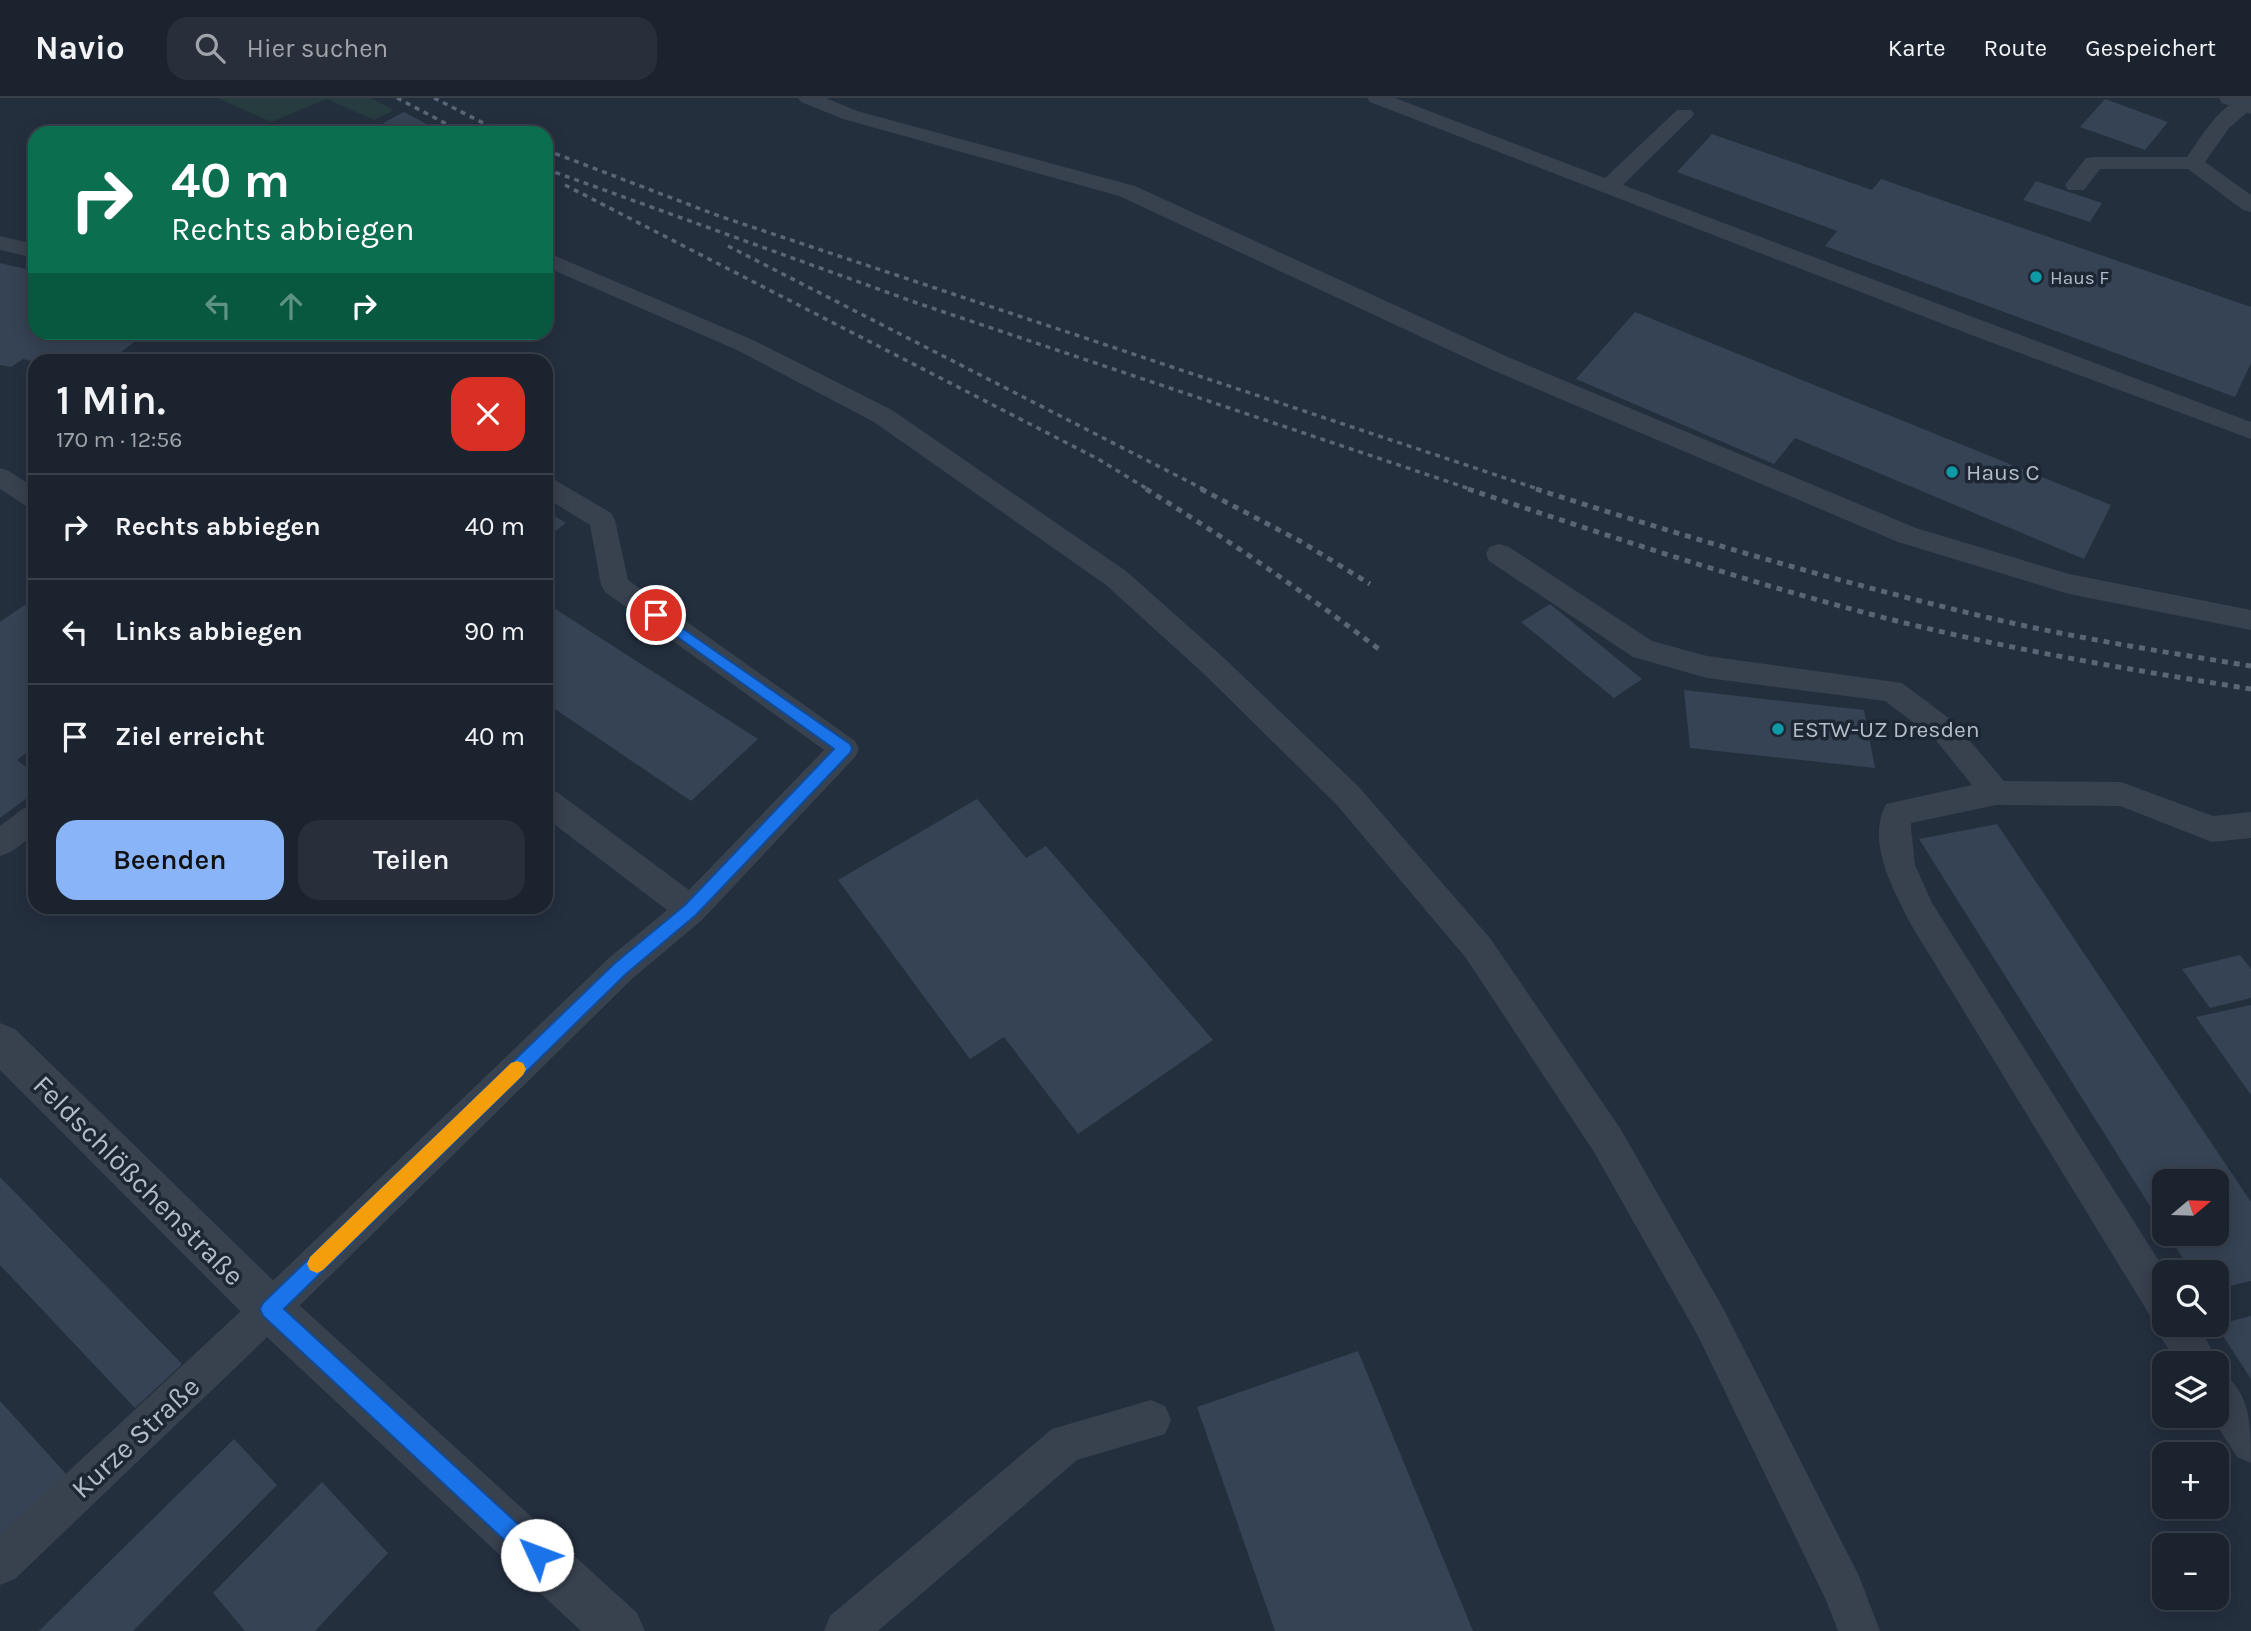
<!DOCTYPE html>
<html lang="de">
<meta charset="utf-8">
<style>
:root{--surface:#1b232e;--page:#282f3a;--text:#f1f3f6;--muted:#a0a4aa;--line:#39404a;--accent:#8ab4f8}
body{margin:0;font-family:Karla,sans-serif;background:var(--page);color:var(--text);height:100vh;display:flex;flex-direction:column;font-size:26px;white-space:nowrap}
*{box-sizing:border-box;margin:0}
p{font-size:23px;color:var(--muted)}
.icon{flex:none;width:38px;height:38px;fill:none;stroke:currentColor;stroke-width:2;stroke-linecap:round;stroke-linejoin:round}
.map{position:relative;flex:1;overflow:hidden}
.panel{position:absolute;left:28px;top:256px;width:525px;height:560px;display:flex;flex-direction:column;background:var(--surface);border-radius:21px;box-shadow:0 4px 18px #0003,0 0 0 2px var(--line)}
.panel>*{flex:none}
.hud{position:absolute;left:28px;top:28px;width:525px;height:214px;border-radius:21px;box-shadow:0 4px 18px #0003,0 0 0 2px var(--line);background:#0b6e4f;color:#fff;overflow:hidden}
.needle{width:46px;rotate:71deg}
.tools{position:absolute;left:2152px;top:1071px;display:grid;gap:14px}
.tools a{display:grid;place-items:center;width:77px;height:77px;border-radius:14px;background:var(--surface);box-shadow:0 4px 18px #0003,0 0 0 2px var(--line);font-size:35px}
.pin{position:absolute;display:grid;place-items:center;width:60px;height:60px;color:#fff;margin:-30px;border:4px solid #fff;border-radius:50%;box-shadow:0 2px 7px #0007}
.me{position:absolute;width:77px;margin:-38px;rotate:313deg;stroke-linejoin:round;filter:drop-shadow(0 0 5px #0008)}
.turn{display:flex;align-items:center;gap:24px;height:147px;padding:0 28px;font-size:32px}
.turn .icon{width:91px;height:91px;stroke-width:2.5}
.turn b{display:block;font-size:49px;line-height:60px}
.lanes{display:flex;align-items:center;height:66px;padding:0 28px;background:#0003;justify-content:center;gap:35px;direction:ltr}
.lanes .off{opacity:.35}
.round{display:grid;place-items:center;flex:none;width:74px;height:74px;border-radius:21px;background:var(--page)}
.overview{display:flex;align-items:center;justify-content:space-between;height:119px;padding:0 28px}
h1{font-size:42px;font-weight:600;line-height:52px}
.action{display:flex;gap:14px;margin-top:auto;padding:14px 28px}
.action a{flex:1;height:80px;border-radius:21px;background:var(--accent);color:#111;font-size:28px;font-weight:600;line-height:80px;text-align:center}
.action a+a{background:var(--page);color:var(--text)}
ul{padding:0;list-style:none}
li{display:flex;align-items:center;gap:21px;height:105px;padding:0 28px;border-top:2px solid var(--line)}
li div{flex:1}
li b{display:block;font-size:26px}
li em{font-style:normal}
header{display:flex;align-items:center;gap:42px;box-sizing:border-box;height:98px;padding:0 35px;background:var(--surface);border-bottom:2px solid var(--line)}
header strong{font-size:33px}
nav{display:flex;gap:38px;margin-inline-start:auto;font-size:24px}
.search{width:490px;height:63px;background:var(--page);display:flex;align-items:center;gap:18px;box-sizing:border-box;padding:0 24px;border-radius:21px;color:var(--muted);font-size:26px}
.map>svg:first-child{display:block}
.green{fill:#263c3f}
.building{fill:#364354}
.lines{fill:none;stroke-linecap:round;stroke-linejoin:round}
.lane{fill:#38414e;fill-rule:evenodd}
.street{fill:#38414e;fill-rule:evenodd}
.rail-far1{stroke:#5a6575;stroke-width:3.5;stroke-dasharray:5 5;stroke-linecap:butt}
.rail{stroke:#5a6575;stroke-width:5;stroke-dasharray:6 6;stroke-linecap:butt}
.route{fill:#1a73e8;stroke:#114b97;stroke-width:2}
.slow{fill:#f59e0b}
.culture-dot{fill:#0f9aa8;stroke:#1d2633;stroke-width:2.5}
.labels{text-anchor:middle;stroke-width:7;stroke-linejoin:round;paint-order:stroke}
.far-poi-label{font-size:19px;fill:#b4bcc9;stroke:#1d2633;text-anchor:start}
.poi-label{font-size:23px;fill:#b4bcc9;stroke:#1d2633;text-anchor:start}
.near-street-label{font-size:28px;fill:#b4bcc9;stroke:#1d2633}
</style>
<header>
<strong>Navio</strong>
<div class="search"><svg class="icon" aria-label="search" viewBox="0 0 24 24"><circle cx="10" cy="10" r="6"/><path d="M15 15l6 6"/></svg>Hier suchen</div>
<nav><a>Karte</a><a>Route</a><a>Gespeichert</a></nav>
</header>
<div class="map">
<svg width="2251" height="1533" viewBox="0 0 2251 1533">
<rect width="100%" height="100%" fill="#242f3e"/>
<path class="green" d="M218,0H370L394,12L374,22L327,1L271,24Z"/>
<g class="building">
<path d="M2105,1L2168,24L2145,52L2080,29Z"/>
<path d="M404,14L436,31L441,29L452,35H401L383,25Z"/>
<path d="M1712,36L1872,92L1881,81L2251,209V265L2235,299L1825,148L1837,133L1677,74Z"/>
<path d="M2036,83L2102,105L2090,124L2023,102Z"/>
<path d="M0,165L35,173V234H147L111,262L35,264L23,261L11,269L0,267Z"/>
<path d="M1635,214L1829,293L2111,407L2084,461L1795,340L1774,366L1576,281Z"/>
<path d="M546,413L566,425L546,440Z"/>
<path d="M35,500V648L17,662L35,676V694L0,720V524Z"/>
<path d="M546,505L758,641L691,703L546,605Z"/>
<path d="M1550,506L1642,581L1614,600L1521,524Z"/>
<path d="M1684,592L1864,612L1875,670L1690,650Z"/>
<path d="M977,701L1026,760L1046,748L1213,942L1078,1036L1004,939L970,961L838,782Z"/>
<path d="M1997,726L2251,1104V1183L2217,1191V1174H2192L2167,1136H2217V1083H2165V1132L1919,741Z"/>
<path d="M2240,857L2251,871V900L2210,910L2182,871Z"/>
<path d="M2251,907V997L2196,919Z"/>
<path d="M0,1079L182,1266L135,1310L0,1167Z"/>
<path d="M2251,1218V1281L2216,1227Z"/>
<path d="M1358,1253L1473,1533H1275L1197,1309Z"/>
<path d="M0,1303L68,1378L0,1442Z"/>
<path d="M234,1341L277,1387L133,1533H39Z"/>
<path d="M322,1384L388,1455L315,1533H245L213,1495Z"/>
</g>
<g class="lines">
<g class="lane">
<path d="M798,0H826L857,13L1135,88L1508,259L1916,430L2069,476L2251,512V532L2069,496L1898,444L1490,271L1119,98L843,21L801,4Z"/>
<path d="M1367,0H1395L1605,80L1677,12H1691L1694,16L1691,20L1623,87L2251,324V341L1974,238L1370,4Z"/>
<path d="M2244,0L2251,1V11L2229,30L2205,64L2251,97V114L2243,112L2188,71H2100L2084,92H2068L2065,87L2086,60L2094,59H2187C2201,39 2220,6 2244,0Z"/>
<path d="M0,138L35,146V160L0,152Z"/>
<path d="M546,154L753,242L892,312L1126,473L1224,560L1358,688L1490,840L1620,1030L1723,1210L1859,1478L1880,1533H1838L1826,1502L1697,1236L1594,1054L1466,860L1336,706L1204,576L1106,487L874,324L737,252L546,169Z"/>
<path d="M0,370L9,373L35,390V411L26,408L0,391Z"/>
<path d="M546,379L555,382L611,415L615,422L628,482L855,643L859,651L855,659L702,822L633,880L283,1224L15,1481L0,1487V1437L257,1198L609,860L667,812L546,720V691L557,694L689,792L824,652L605,494L601,487L590,427L546,400Z"/>
<path d="M1499,446L1509,449L1652,543L1707,558L1902,585L1954,624L2004,683L2121,684L2213,718L2251,714V740L2212,744L2120,708L1996,707L1911,725V730L1915,767L1932,805L2166,1174L2165,1227H2198L2219,1265L2217,1270V1265H2178L2162,1241L2158,1224L2152,1221L1910,825C1893,790 1866,745 1886,706L1972,687L1934,640L1885,603L1707,580L1633,559L1489,463L1486,456L1489,449Z"/>
<path d="M35,706V736L11,754L0,758V728L24,710Z"/>
<path d="M2217,1273C2251,1289 2251,1329 2251,1365L2237,1359L2211,1318H2217Z"/>
<path d="M1151,1302L1165,1308L1171,1322L1165,1336L1077,1362L878,1533H824L830,1518L1052,1331Z"/>
</g>
<g class="street">
<path d="M2219,0H2251V16L2222,5Z"/>
<path d="M0,925L15,931L286,1195L637,1515L645,1533H581L254,1227L0,972Z"/>
</g>
<g class="rail-far1">
<path d="M397,0L464,35"/>
<path d="M434,0L503,35"/>
<path d="M546,52L719,118L1541,392"/>
<path d="M546,71L917,205L1473,392"/>
<path d="M565,87L1098,361L1149,392"/>
<path d="M728,148L1205,392"/>
</g>
<g class="rail">
<path d="M1146,391C1227,441 1304,494 1380,552"/>
<path d="M1201,391L1300,443L1370,486"/>
<path d="M1468,391C1615,440 1763,490 1913,527C2025,554 2138,573 2251,591"/>
<path d="M1536,391C1686,439 1837,484 1990,520C2076,540 2164,554 2251,568"/>
</g>
</g>
<path class="route" d="M656,512L850,646L852,651L850,655L696,817L627,875L284,1211L544,1450L547,1457L544,1465L537,1468L529,1465L263,1218L260,1211L263,1205L615,865L685,807L834,651L651,520L649,517Z"/>
<path class="slow" d="M517,963L523,965L526,971L523,977L323,1172L317,1175L310,1172L307,1166L310,1159L511,965Z"/>
<g class="culture-dot">
<circle cx="2036" cy="179" r="7"/>
<circle cx="1952" cy="374" r="7"/>
<circle cx="1778" cy="631" r="7"/>
</g>
<g class="labels">
<g class="far-poi-label">
<text x="2050" y="186">Haus F</text>
</g>
<g class="poi-label">
<text x="1966" y="382">Haus C</text>
<text x="1792" y="639">ESTW-UZ Dresden</text>
</g>
<g class="near-street-label">
<text transform="translate(139 1082) rotate(45)" y="10">Feldschlößchenstraße</text>
<text transform="translate(135 1339) rotate(-43)" y="10">Kurze Straße</text>
</g>
</g>
</svg>
<div class="tools">
<a><svg class="needle" viewBox="-14 -14 28 28"><path d="M0-13l5 13h-10z" fill="#e53935"/><path d="M0 13l5-13h-10z" fill="#a0a4aa"/></svg></a>
<a><svg class="icon" aria-label="search" viewBox="0 0 24 24"><circle cx="10" cy="10" r="6"/><path d="M15 15l6 6"/></svg></a>
<a><svg class="icon" aria-label="layers" viewBox="0 0 24 24"><path d="M12 4l9 5-9 5-9-5zM3 14l9 5 9-5"/></svg></a>
<a>+</a>
<a>−</a>
</div>
<div class="pin" style="left:656px;top:517px;background:#d93025"><svg class="icon" aria-label="arrive" viewBox="0 0 24 24"><path d="M6 21V4h12l-3 4 3 4H6"/></svg></div>
<svg class="me" style="left:537px;top:1457px" viewBox="-20 -20 40 40"><circle r="19" fill="#fff"/><path d="M0-13L10 11 0 6-10 11z" fill="#1a73e8"/></svg>
<div class="hud">
<div class="turn"><svg class="icon" aria-label="right" viewBox="0 0 24 24"><path d="M7 20v-9h11M14 6l5 5-5 5"/></svg><div><b>40 m</b>Rechts abbiegen</div></div>
<div class="lanes"><svg class="icon off" aria-label="left" viewBox="0 0 24 24"><path d="M17 20v-9H6M10 6l-5 5 5 5"/></svg><svg class="icon off" aria-label="ahead" viewBox="0 0 24 24"><path d="M12 20V5M6 11l6-6 6 6"/></svg><svg class="icon" aria-label="right" viewBox="0 0 24 24"><path d="M7 20v-9h11M14 6l5 5-5 5"/></svg></div>
</div>
<section class="panel">
<div class="overview"><div><h1>1 Min.</h1><p>170 m · 12:56</p></div><a class="round" style="background:#d93025;color:#fff"><svg class="icon" aria-label="close" viewBox="0 0 24 24"><path d="M6 6l12 12M18 6L6 18"/></svg></a></div>
<ul>
<li><svg class="icon" aria-label="right" viewBox="0 0 24 24"><path d="M7 20v-9h11M14 6l5 5-5 5"/></svg><div><b>Rechts abbiegen</b></div><em>40 m</em></li>
<li><svg class="icon" aria-label="left" viewBox="0 0 24 24"><path d="M17 20v-9H6M10 6l-5 5 5 5"/></svg><div><b>Links abbiegen</b></div><em>90 m</em></li>
<li><svg class="icon" aria-label="arrive" viewBox="0 0 24 24"><path d="M6 21V4h12l-3 4 3 4H6"/></svg><div><b>Ziel erreicht</b></div><em>40 m</em></li>
</ul>
<div class="action"><a>Beenden</a><a>Teilen</a></div>
</section>
</div>
